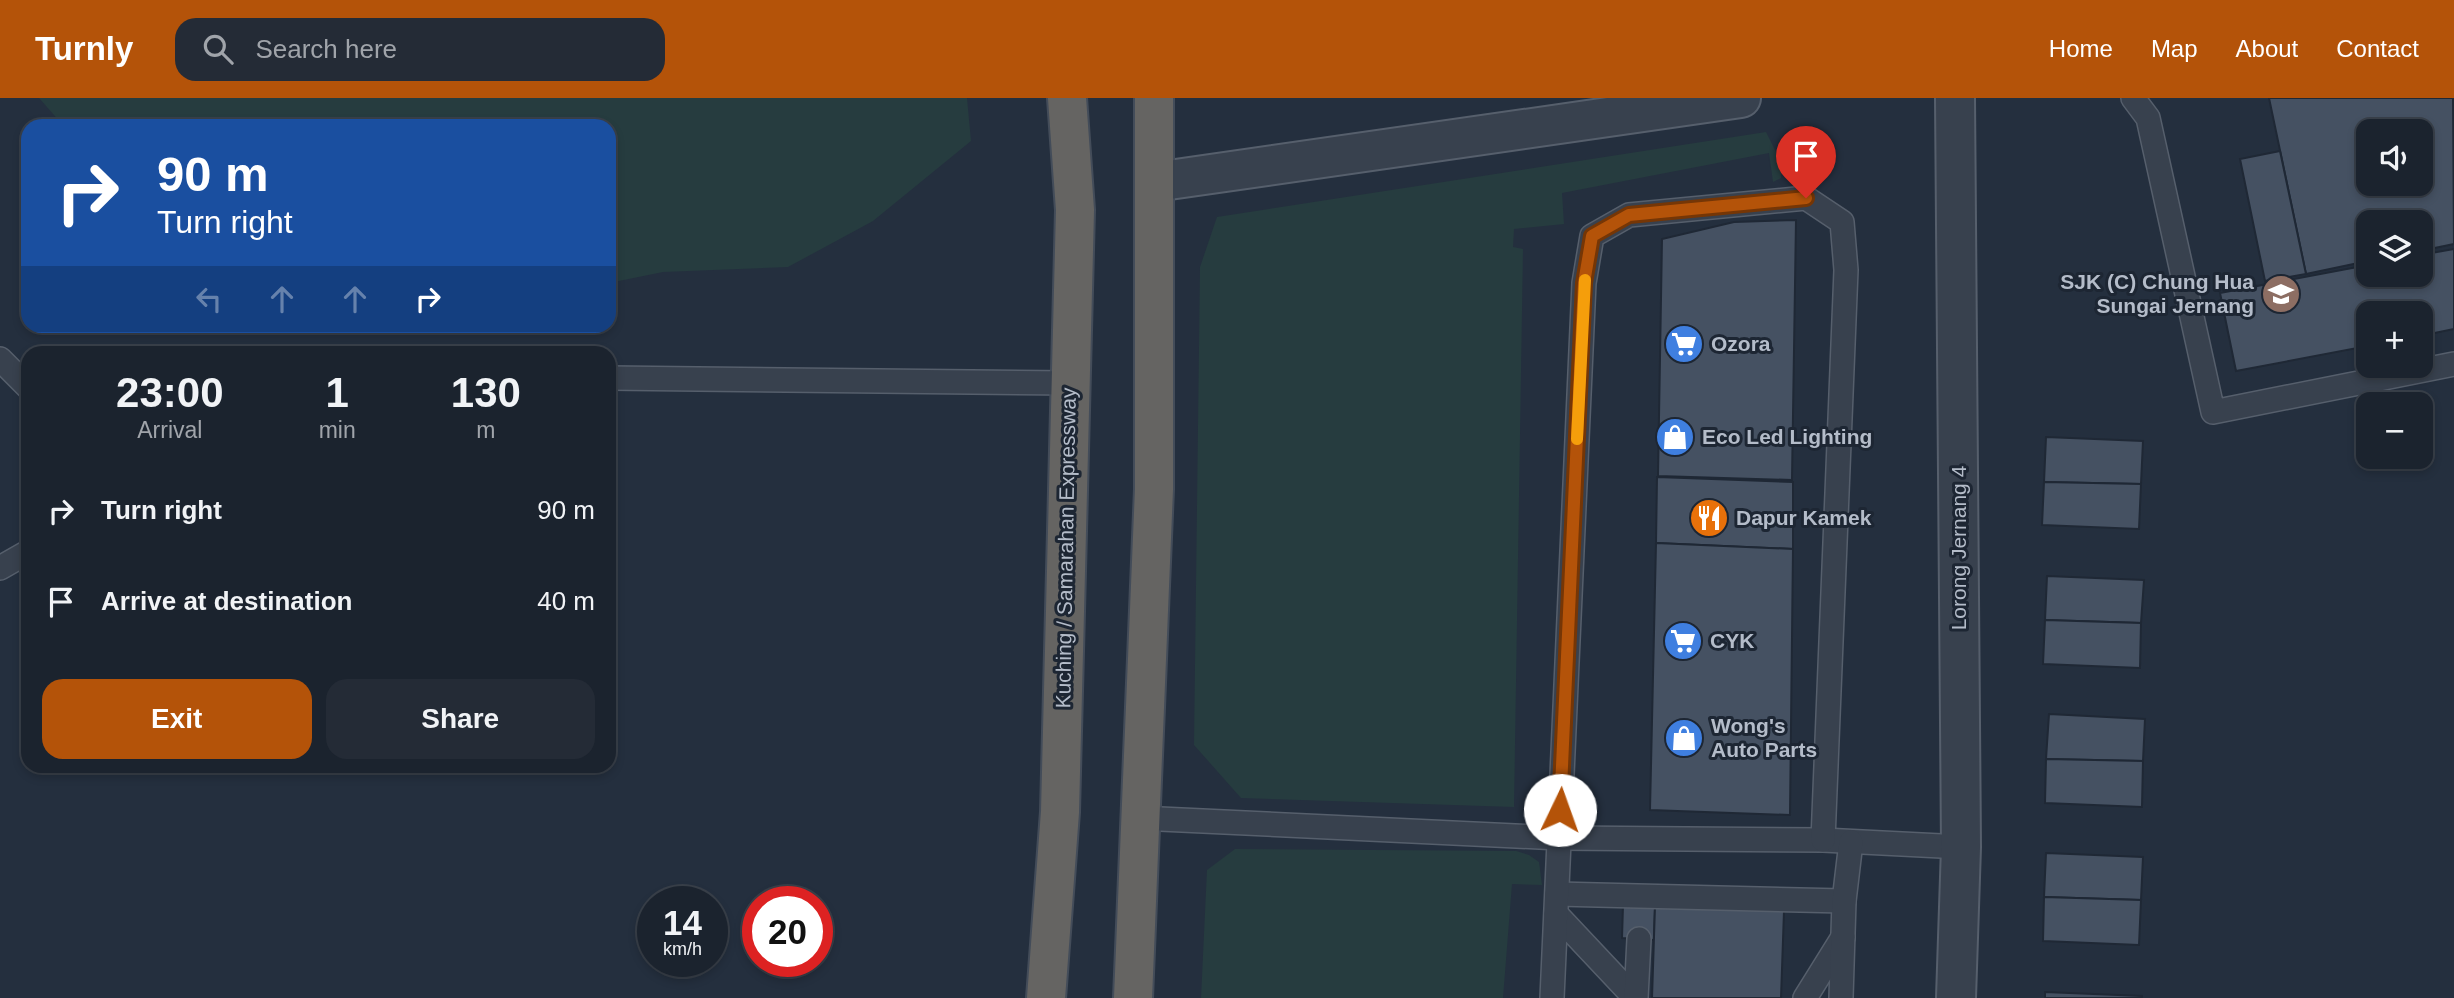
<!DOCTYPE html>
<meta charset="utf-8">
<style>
:root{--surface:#1b232e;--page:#242b36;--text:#f1f3f6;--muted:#a0a4aa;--line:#39404a;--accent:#b45309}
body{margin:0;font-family:Helvetica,sans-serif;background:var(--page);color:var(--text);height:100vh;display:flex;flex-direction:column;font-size:26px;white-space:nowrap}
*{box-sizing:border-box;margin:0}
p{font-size:23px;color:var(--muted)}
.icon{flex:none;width:38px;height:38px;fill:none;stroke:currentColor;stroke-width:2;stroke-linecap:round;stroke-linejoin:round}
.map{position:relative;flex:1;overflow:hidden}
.details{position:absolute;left:21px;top:248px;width:595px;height:427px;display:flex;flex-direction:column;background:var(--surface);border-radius:21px;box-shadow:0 4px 10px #0003,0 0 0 2px var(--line)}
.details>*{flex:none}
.banner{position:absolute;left:21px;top:21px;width:595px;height:214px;border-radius:21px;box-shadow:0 4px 10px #0003,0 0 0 2px var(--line);background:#1a4fa0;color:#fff;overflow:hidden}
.buttons{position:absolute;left:2356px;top:21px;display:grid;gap:14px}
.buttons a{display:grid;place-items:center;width:77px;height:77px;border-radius:14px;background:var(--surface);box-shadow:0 4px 10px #0003,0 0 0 2px var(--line);font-size:35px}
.speed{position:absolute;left:637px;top:788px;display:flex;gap:14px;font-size:35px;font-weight:700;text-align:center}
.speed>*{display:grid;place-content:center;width:91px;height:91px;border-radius:50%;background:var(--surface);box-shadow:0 4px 10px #0003,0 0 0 2px var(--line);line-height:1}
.speed small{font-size:18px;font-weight:400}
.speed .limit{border:10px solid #d22;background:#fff;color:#111}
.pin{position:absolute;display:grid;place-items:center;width:60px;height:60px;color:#fff;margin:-72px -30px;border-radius:50% 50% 50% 0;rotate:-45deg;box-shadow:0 0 7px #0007}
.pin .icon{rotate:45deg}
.me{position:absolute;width:77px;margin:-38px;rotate:3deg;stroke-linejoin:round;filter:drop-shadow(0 0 5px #0008)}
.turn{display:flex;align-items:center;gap:24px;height:147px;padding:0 21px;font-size:32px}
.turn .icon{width:91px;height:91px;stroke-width:2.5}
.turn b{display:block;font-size:49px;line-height:60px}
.lanes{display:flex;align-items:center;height:66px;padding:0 21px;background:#0003;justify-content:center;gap:35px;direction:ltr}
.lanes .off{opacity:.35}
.eta{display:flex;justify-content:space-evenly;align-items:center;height:119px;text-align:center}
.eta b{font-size:42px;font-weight:800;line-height:49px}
.button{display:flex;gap:14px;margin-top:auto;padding:14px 21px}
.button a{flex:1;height:80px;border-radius:21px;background:var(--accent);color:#fff;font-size:28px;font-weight:800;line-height:80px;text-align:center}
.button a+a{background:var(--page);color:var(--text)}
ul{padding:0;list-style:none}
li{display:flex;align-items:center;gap:21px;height:91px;padding:0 21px}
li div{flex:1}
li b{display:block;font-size:26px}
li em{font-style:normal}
header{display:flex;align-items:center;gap:42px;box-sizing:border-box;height:98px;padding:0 35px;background:var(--accent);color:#fff}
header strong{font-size:33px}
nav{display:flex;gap:38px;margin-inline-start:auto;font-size:24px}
.search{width:490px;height:63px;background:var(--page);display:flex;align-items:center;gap:18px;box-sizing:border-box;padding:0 24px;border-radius:21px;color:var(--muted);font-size:26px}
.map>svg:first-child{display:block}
.green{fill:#263c3f}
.building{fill:#455162;stroke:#1f2835;stroke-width:2;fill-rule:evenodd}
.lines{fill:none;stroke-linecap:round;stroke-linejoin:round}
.service-casing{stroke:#565f6c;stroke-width:26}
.minor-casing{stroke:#565f6c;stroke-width:42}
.trunk-casing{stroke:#434c59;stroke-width:42}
.service{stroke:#38414e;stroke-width:23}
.minor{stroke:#38414e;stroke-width:38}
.trunk{stroke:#656462;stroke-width:38}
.route-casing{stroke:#753606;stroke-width:18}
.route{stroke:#b45309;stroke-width:12}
.slow{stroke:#f59e0b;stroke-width:12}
.labels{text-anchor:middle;stroke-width:6;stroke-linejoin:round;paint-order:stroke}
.poi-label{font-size:21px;font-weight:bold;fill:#b4bcc9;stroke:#1d2633;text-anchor:start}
.street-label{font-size:21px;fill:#b4bcc9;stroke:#1d2633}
</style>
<header>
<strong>Turnly</strong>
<div class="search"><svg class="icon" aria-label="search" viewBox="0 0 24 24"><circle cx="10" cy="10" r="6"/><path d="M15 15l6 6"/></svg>Search here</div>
<nav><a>Home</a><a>Map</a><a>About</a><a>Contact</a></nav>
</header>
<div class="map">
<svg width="2454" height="900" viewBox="0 0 2454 900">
<rect width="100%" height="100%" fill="#242f3e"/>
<g class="green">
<path d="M39,0H967L971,43L873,123L788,169L663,174L609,185V28H179L168,23L61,25Z"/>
<path d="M1766,34L1781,64V80L1773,84L1769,55L1562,95L1564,126L1514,131L1513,149L1523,151L1514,709L1241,700L1194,647L1200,169L1217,119Z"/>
<path d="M1235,751L1516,753L1529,757L1539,764L1542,787L1512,786L1503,900H1201L1207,772Z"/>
</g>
<g class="building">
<path d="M2269,0H2453L2454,146L2420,153V124H2368V163L2306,176ZM2368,33H2420V86H2368Z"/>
<path d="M2280,53L2306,176L2265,183L2240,61Z"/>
<path d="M1796,122L1792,382L1658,378L1662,141L1734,124Z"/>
<path d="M2454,151V231L2420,238V215H2368V248L2236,273L2220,195L2368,167V177H2420V157Z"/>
<path d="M2046,339L2143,343L2141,386L2044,384Z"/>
<path d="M1657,379L1793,384V451L1656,445Z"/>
<path d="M2044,384L2141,386L2139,431L2042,427Z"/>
<path d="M1656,445L1793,451L1790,717L1650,712Z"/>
<path d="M2047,478L2144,482L2141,525L2045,522Z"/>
<path d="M2045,522L2141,525L2140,570L2043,566Z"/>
<path d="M2049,616L2145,621L2143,663L2046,661Z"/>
<path d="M2046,661L2143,663L2142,709L2045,705Z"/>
<path d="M2046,755L2143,759L2141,802L2044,799Z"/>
<path d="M2044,799L2141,802L2139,847L2043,843Z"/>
<path d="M1623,807L1655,808L1654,842L1622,840Z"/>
<path d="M1655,808L1784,813L1781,900H1652Z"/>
<path d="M2045,894L2142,898V900H2045Z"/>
</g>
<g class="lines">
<defs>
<g id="service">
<path d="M2133,0L2148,20L2213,314L2454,266"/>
<path d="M0,261L28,289"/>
<path d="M609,280L1070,285"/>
<path d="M0,470L28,454"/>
<path d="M1139,720L1559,740L1823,742L1961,749"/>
<path d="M1557,796L1844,803"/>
<path d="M1556,816L1635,900"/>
<path d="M1552,900L1584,185L1592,138L1629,117L1806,100L1842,124L1846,172L1823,742"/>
<path d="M1636,900L1639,841"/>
<path d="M1805,900L1843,839"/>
<path d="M1841,900L1844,803L1851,744"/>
</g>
<g id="minor">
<path d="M1955,0L1961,749L1956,900"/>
<path d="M1155,84L1741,0"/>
</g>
<g id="trunk">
<path d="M1046,900L1060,714L1075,112L1067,0"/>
<path d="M1133,900L1154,391V0"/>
</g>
</defs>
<use href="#service" class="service-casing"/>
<use href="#minor" class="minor-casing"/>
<use href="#trunk" class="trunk-casing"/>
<use href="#service" class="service"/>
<use href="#minor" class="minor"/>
<use href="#trunk" class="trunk"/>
</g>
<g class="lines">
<defs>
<path id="route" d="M1560,712L1584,185L1592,138L1629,117L1806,100"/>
</defs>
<use href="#route" class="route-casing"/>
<use href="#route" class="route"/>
<path class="slow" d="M1577,341L1585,182"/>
</g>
<defs>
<symbol id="school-disc" viewBox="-11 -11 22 22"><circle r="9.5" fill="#8d6e63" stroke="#1d2633"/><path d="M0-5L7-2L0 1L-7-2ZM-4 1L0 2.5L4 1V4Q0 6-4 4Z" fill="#fff"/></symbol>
<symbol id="supermarket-disc" viewBox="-11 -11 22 22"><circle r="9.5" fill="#3f7fe0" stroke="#1d2633"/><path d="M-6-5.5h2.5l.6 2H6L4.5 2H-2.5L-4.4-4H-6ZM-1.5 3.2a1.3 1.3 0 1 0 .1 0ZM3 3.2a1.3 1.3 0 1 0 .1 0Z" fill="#fff"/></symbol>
<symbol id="shop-disc" viewBox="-11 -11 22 22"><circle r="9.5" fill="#3f7fe0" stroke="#1d2633"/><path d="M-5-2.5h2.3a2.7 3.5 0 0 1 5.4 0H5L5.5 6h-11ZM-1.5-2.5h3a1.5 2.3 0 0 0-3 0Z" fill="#fff"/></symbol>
<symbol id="restaurant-disc" viewBox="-11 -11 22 22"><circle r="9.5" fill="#e8710a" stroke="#1d2633"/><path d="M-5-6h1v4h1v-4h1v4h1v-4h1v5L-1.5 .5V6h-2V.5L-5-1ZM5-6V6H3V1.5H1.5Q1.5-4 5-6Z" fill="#fff"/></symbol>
</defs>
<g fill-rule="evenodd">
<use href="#school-disc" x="2259" y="174" width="44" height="44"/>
<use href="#supermarket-disc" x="1662" y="224" width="44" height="44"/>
<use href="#shop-disc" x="1653" y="317" width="44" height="44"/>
<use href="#restaurant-disc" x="1687" y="398" width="44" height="44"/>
<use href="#supermarket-disc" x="1661" y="521" width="44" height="44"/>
<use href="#shop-disc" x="1662" y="618" width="44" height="44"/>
</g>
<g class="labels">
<g class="poi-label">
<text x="2254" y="191" text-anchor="end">SJK (C) Chung Hua<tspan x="2254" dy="24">Sungai Jernang</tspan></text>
<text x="1711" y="253">Ozora</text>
<text x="1702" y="346">Eco Led Lighting</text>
<text x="1736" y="427">Dapur Kamek</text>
<text x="1710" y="550">CYK</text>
<text x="1711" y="635">Wong's<tspan x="1711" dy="24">Auto Parts</tspan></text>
</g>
<g class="street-label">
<text transform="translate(1066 450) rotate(-89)" y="7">Kuching / Samarahan Expressway</text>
<text transform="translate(1959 450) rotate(-90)" y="7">Lorong Jernang 4</text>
</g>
</g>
</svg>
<div class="buttons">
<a><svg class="icon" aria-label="sound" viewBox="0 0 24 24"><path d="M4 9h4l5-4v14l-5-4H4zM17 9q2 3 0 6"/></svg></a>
<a><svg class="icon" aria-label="layers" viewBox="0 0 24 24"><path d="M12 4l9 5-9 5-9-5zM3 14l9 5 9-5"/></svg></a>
<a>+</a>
<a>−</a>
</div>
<div class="speed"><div>14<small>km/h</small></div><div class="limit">20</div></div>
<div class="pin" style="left:1806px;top:100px;background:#d93025"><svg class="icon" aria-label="arrive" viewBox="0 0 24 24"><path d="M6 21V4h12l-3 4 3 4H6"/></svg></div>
<svg class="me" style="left:1560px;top:712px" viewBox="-20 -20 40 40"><circle r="19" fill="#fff"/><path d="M0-13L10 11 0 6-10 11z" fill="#b45309"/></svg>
<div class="banner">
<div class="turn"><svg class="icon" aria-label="right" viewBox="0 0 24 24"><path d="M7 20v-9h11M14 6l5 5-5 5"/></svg><div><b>90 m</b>Turn right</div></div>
<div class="lanes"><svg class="icon off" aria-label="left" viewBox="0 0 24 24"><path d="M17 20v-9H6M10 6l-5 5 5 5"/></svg><svg class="icon off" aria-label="ahead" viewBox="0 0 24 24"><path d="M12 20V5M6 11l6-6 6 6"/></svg><svg class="icon off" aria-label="ahead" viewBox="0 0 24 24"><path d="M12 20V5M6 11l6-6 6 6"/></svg><svg class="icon" aria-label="right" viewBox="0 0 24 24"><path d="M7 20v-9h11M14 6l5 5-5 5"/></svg></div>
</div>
<section class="details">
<div class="eta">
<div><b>23:00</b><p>Arrival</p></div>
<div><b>1</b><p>min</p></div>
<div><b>130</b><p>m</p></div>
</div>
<ul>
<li><svg class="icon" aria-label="right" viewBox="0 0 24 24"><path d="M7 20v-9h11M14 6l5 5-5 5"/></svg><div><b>Turn right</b></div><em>90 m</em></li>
<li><svg class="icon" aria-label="arrive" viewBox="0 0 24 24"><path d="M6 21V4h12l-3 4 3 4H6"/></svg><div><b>Arrive at destination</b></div><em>40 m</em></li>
</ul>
<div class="button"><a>Exit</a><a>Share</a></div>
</section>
</div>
